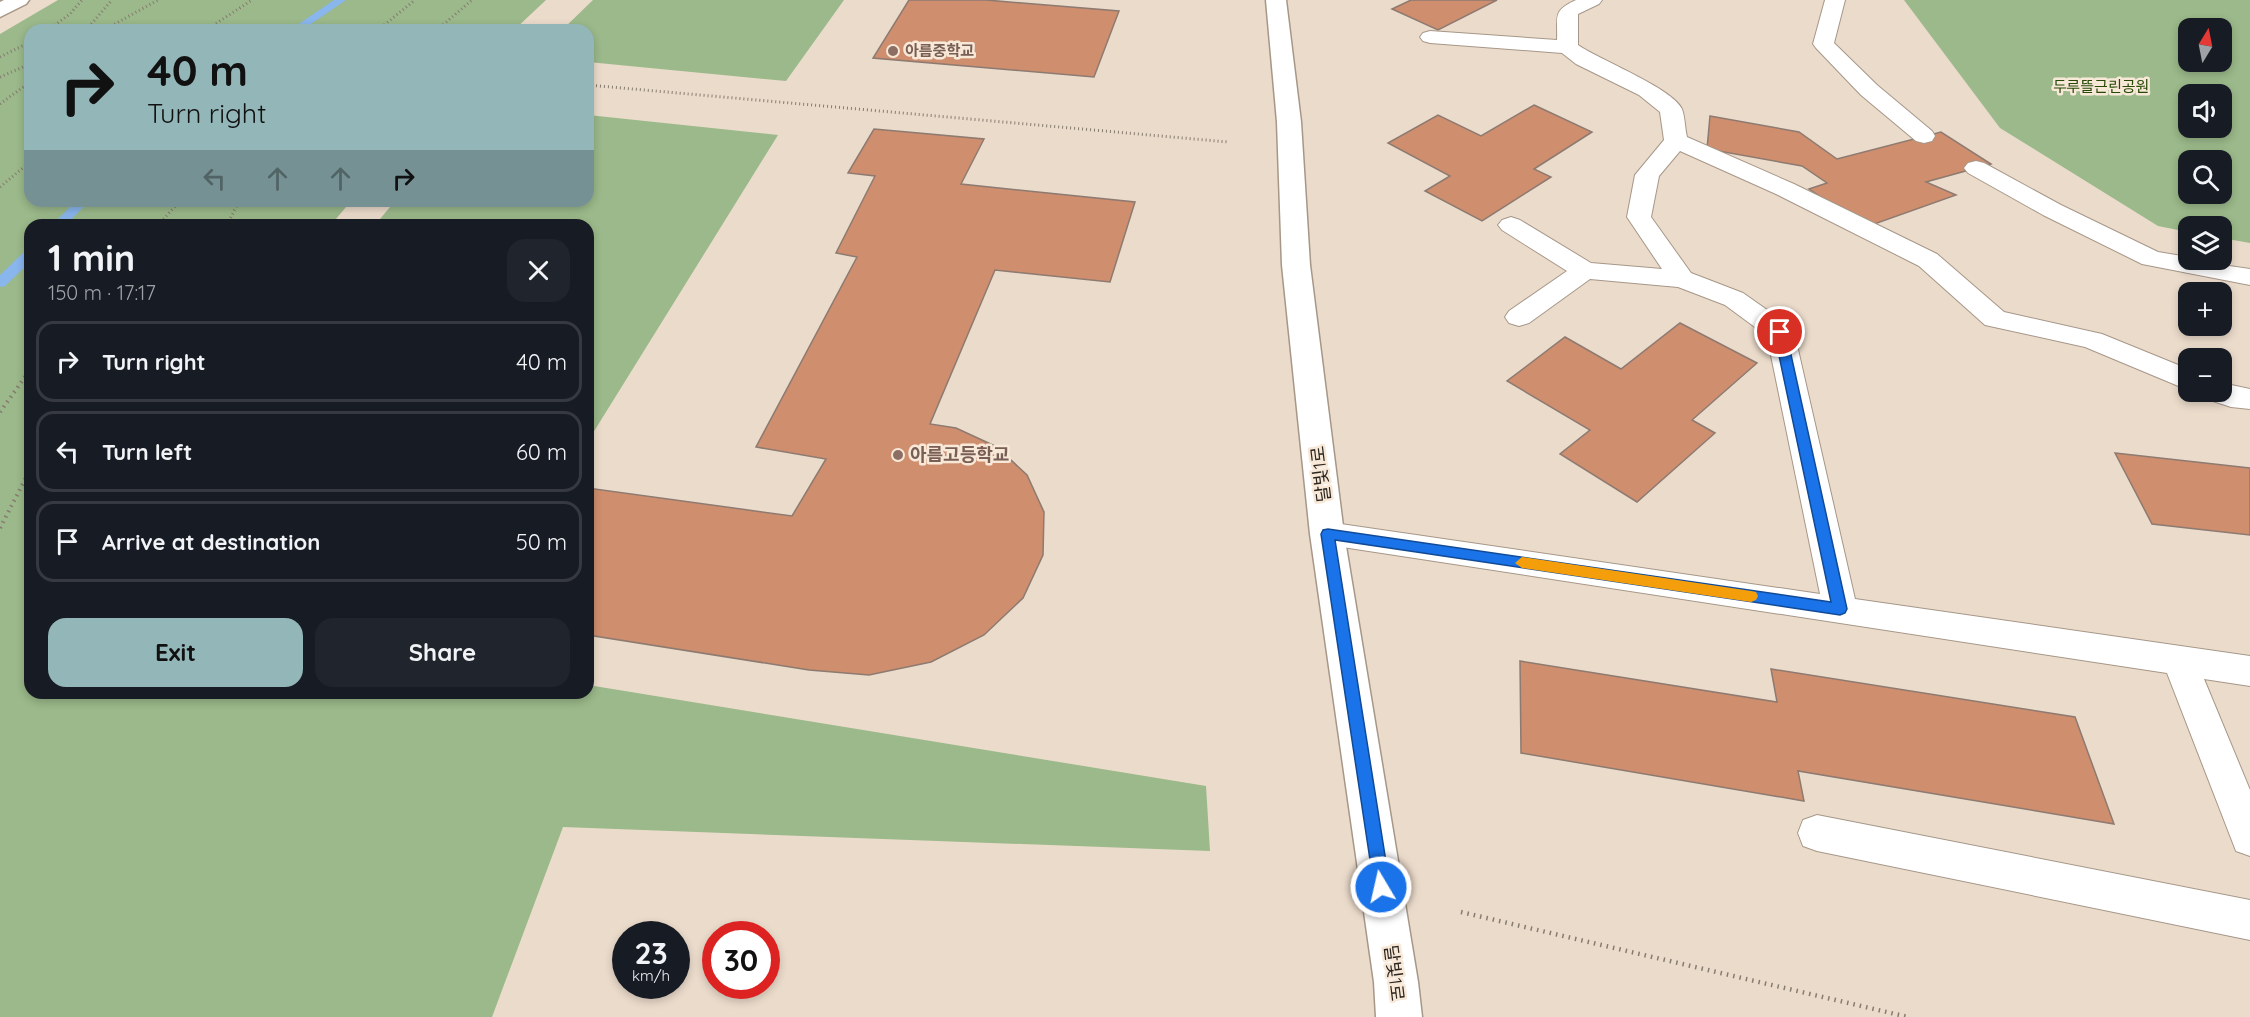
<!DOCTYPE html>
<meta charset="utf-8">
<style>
:root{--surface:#171b24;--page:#20242c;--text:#f1f3f6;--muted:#9ea1a6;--line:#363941;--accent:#93b6b8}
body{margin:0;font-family:Quicksand,"Noto Sans KR",sans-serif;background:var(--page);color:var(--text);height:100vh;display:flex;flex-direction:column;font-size:22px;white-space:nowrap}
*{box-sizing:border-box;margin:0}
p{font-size:20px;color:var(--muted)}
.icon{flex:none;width:33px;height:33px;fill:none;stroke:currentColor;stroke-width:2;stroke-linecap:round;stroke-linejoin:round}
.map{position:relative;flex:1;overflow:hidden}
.details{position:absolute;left:24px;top:219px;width:570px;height:480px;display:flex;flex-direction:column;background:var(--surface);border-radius:18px;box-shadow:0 3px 9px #0003}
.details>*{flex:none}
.hud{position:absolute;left:24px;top:24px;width:570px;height:183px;border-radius:18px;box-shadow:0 3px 9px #0003;background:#93b6b8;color:#111;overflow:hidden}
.needle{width:39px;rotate:10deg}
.fabs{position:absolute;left:2178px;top:18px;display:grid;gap:12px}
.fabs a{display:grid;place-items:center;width:54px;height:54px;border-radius:12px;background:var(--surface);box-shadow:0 3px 9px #0003;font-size:30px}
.speed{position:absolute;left:612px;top:921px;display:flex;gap:12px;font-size:30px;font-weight:700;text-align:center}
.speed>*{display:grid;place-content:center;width:78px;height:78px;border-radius:50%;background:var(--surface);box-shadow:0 3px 9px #0003;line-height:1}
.speed small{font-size:15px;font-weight:400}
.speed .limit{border:9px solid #d22;background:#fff;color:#111}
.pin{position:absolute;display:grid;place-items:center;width:51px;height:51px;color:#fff;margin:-26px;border:3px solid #fff;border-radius:50%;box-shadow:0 2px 6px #0007}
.me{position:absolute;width:66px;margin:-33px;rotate:351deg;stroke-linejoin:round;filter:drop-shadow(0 0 4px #0008)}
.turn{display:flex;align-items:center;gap:21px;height:126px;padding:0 24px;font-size:27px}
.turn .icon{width:78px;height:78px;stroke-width:2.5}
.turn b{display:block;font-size:42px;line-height:51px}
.lanes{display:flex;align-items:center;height:57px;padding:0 24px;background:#0003;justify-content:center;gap:30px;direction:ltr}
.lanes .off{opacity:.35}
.round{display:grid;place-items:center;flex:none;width:63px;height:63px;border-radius:18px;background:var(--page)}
.head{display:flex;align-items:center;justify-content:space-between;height:102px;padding:0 24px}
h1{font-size:36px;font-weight:700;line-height:45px}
.action{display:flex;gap:12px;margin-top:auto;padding:12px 24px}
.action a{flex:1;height:69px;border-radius:18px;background:var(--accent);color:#111;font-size:24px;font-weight:700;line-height:69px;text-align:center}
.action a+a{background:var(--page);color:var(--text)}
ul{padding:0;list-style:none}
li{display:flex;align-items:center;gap:18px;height:81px;margin:0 12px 9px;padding:0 12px;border:3px solid var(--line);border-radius:18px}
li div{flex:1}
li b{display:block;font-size:22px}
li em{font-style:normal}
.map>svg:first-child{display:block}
.green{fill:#9bb98a;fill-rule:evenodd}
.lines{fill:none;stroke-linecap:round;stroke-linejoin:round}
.stream{fill:#89b6ed;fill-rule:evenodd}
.building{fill:#cf8e6d;stroke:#8d7a71;stroke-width:1.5}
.lane-casing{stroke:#a69788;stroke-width:2}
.street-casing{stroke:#a69788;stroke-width:3}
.secondary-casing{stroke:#a69788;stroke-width:3}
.path-far2{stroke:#867b70;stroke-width:3;stroke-dasharray:1 3;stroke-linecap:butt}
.path-far1{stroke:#867b70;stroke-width:4;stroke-dasharray:1.5 4.5;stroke-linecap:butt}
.path{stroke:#867b70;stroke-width:4.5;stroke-dasharray:1.5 5;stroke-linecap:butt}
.lane{fill:#fff;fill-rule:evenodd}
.street{fill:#fff;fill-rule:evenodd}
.secondary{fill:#fff;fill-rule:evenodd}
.route{fill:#1a73e8;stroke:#114b97;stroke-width:1.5}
.slow{fill:#f59e0b}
.education-dot{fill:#8d6e63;stroke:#f8e8d8;stroke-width:2}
.labels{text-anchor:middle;stroke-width:5;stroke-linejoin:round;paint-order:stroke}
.far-education-label{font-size:15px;font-weight:bold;fill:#785e54;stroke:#f8e8d8;text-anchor:start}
.far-park-label{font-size:15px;fill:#264908;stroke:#f8e8d8}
.education-label{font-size:18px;font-weight:bold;fill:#785e54;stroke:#f8e8d8;text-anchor:start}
.street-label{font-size:18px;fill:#2b251f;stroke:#f8e8d8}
</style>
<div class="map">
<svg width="2250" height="1017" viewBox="0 0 2250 1017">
<rect width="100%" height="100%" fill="#ebdbcb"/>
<g class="green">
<path d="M58,0H546L514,30H30V201H351L331,225H30V693H588V685L1206,786L1210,851L563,827L492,1017H0V34Z"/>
<path d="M593,0H844L786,81L588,62V30H562Z"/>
<path d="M1904,0H2250V243L2222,238V226H2188V232L2158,226L2000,128ZM2188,28H2222V62H2188ZM2188,94H2222V128H2188ZM2188,160H2222V194H2188Z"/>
<path d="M588,115L778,135L588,441V225H375L395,201H588Z"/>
</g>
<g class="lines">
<g class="stream">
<path d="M334,0H346L302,30H290Z"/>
<path d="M76,201H89L66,225H52Z"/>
<path d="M30,250V262L5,286L0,287V275L25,251Z"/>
</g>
</g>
<g class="building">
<path d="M909,0H986L1119,11L1094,77L873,58Z"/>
<path d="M1411,0H1497L1438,30L1392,9Z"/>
<path d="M1534,105L1592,132L1534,169L1551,177L1482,221L1425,191L1450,176L1388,143L1438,115L1481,136Z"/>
<path d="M1710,116L1799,132L1837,159L1941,132L1991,164L1926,182L1956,195L1866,227L1809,189L1827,183L1802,166L1707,149Z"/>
<path d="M874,129L984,139L961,184L1135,202L1110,282L995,270L930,424L956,428L997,447L1027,475L1044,512L1043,555L1023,598L984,635L931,662L869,675L809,670L588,635V488L792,516L826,459L756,447L857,257L836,253L875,176L848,173Z"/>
<path d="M1680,323L1757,363L1692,420L1715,433L1637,502L1560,454L1590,430L1507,381L1565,337L1621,369Z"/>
<path d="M2115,453L2250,468V535L2152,524Z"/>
<path d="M1520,661L1777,702L1771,669L2075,717L2114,824L1798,771L1804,801L1521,753Z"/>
</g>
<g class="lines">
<defs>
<g id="lane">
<path d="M1576,0H1602L1599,4L1578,14V45C1600,60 1672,88 1682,109C1685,117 1685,129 1687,137L1794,184L1937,254L2004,312L2102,334L2188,369V390L2085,347L1985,325L1919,266L1776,194L1680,151L1659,176L1651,217L1691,273L1743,293L1790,326L1794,332L1855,599L2250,656V686L2204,679L2250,790V856L2236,851L2167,673L1316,543L1311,534L1316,525L1327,522L1820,594L1767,336L1725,305L1678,287L1590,279L1529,323L1519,326L1509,323L1505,317L1509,311L1567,271L1502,230L1498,225L1502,220L1511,217L1520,220L1591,263L1662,269L1627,217L1635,175L1664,140L1660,112L1639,95L1576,64L1562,53L1430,43L1423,41L1420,37L1423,33L1430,31L1557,40C1558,16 1552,11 1576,0Z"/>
<path d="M1825,0H1845L1834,43L1877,85L1932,131L1935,136L1932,141L1924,143L1916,141L1861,95L1816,48L1813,44Z"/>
<path d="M1976,161L1984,163L2061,205L2158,252L2188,257V260L2250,269V285L2142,264L2043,215L1968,173L1964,168L1968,163Z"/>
<path d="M2222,383L2250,389V409L2231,407L2207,399L2203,392H2222Z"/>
<path d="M1817,815L2250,900V940L1817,851L1803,846L1798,833L1803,820Z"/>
</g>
<path id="street" d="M1266,0H1286L1301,122L1310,265L1344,534L1418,982L1422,1017H1376L1374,982L1310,534L1282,265L1277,122Z"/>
<path id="secondary" d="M4,0H29L26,4L0,17V2Z"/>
</defs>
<use href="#lane" class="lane-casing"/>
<use href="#street" class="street-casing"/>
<use href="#secondary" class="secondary-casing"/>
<g class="path-far2">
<path d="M48,30L70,14L82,0"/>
<path d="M86,30L112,0"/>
<path d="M104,30L158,0"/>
<path d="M206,30L252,0"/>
<path d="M378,30L415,0"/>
<path d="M437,30L472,0"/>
<path d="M0,57L30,42"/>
<path d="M0,77L30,64"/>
<path d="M588,85L1228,142"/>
<path d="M0,104L30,82"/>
<path d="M0,187L30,162"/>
<path d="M158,225L180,201"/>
<path d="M227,225L239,201"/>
</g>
<g class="path-far1">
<path d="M0,412L30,370"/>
<path d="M0,528L30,470"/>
</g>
<path class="path" d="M1461,912L1908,1017"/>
<use href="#lane" class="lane"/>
<use href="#street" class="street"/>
<use href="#secondary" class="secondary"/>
</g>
<path class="route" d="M1780,329L1786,332L1847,609L1845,613L1840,615L1335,540L1390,887L1388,893L1381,895L1375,893L1321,534L1323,530L1328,529L1831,602L1774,332Z"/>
<path class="slow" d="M1522,557L1751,591L1756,592L1758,596L1756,600L1751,602L1522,568L1515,563Z"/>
<g class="education-dot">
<circle cx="893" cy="51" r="6"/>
<circle cx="898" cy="455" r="6"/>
</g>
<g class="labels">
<g class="far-education-label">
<text x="905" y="56">아름중학교</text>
</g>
<g class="far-park-label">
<text x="2101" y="92">두루뜰근린공원</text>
</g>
<g class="education-label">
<text x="910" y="461">아름고등학교</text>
</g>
<g class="street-label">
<text transform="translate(1321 474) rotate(-97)" y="6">달빛1로</text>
<text transform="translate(1394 973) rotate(83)" y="6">달빛1로</text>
</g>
</g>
</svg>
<div class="fabs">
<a><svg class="needle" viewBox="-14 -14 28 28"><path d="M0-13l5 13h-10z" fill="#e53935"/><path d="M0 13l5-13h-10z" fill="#9ea1a6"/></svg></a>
<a><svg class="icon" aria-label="sound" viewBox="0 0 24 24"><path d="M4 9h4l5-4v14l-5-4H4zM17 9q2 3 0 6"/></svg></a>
<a><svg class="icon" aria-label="search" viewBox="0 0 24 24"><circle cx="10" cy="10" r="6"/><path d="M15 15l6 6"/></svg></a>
<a><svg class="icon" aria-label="layers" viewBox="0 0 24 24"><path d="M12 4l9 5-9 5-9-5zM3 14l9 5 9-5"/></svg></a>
<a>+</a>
<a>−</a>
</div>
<div class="speed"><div>23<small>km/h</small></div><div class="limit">30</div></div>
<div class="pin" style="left:1780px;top:332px;background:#d93025"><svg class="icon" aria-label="arrive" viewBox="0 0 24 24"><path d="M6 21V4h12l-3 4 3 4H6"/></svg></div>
<svg class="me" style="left:1381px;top:887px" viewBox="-20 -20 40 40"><circle r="17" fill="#1a73e8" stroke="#fff" stroke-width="3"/><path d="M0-11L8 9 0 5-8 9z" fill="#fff"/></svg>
<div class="hud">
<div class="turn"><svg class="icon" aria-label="right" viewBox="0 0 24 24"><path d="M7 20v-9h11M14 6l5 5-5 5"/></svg><div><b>40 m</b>Turn right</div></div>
<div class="lanes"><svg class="icon off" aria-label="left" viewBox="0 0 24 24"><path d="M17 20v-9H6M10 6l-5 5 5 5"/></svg><svg class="icon off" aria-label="ahead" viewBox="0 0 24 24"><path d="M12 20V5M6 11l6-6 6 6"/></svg><svg class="icon off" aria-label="ahead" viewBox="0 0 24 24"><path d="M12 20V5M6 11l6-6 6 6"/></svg><svg class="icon" aria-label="right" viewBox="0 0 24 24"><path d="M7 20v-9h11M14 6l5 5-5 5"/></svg></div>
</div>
<section class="details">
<div class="head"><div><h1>1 min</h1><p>150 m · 17:17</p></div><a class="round"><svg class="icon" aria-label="close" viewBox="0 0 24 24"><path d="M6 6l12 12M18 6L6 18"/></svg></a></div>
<ul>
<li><svg class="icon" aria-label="right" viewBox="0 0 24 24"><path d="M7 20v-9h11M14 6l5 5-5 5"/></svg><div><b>Turn right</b></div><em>40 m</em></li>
<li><svg class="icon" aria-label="left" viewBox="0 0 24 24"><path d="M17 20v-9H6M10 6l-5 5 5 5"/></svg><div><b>Turn left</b></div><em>60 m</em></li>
<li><svg class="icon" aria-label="arrive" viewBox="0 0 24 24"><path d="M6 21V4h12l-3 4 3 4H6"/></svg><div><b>Arrive at destination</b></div><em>50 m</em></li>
</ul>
<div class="action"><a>Exit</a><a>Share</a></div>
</section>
</div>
